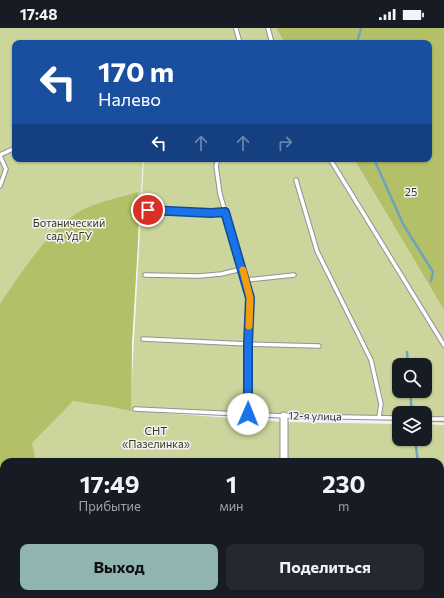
<!DOCTYPE html>
<html lang="ru">
<meta charset="utf-8">
<style>
:root{--surface:#171b24;--page:#242831;--text:#f1f3f6;--muted:#9ea1a6;--accent:#90b4b2}
body{margin:0;font-family:Commissioner,sans-serif;background:var(--page);color:var(--text);height:100vh;display:flex;flex-direction:column;font-size:15px;white-space:nowrap}
*{box-sizing:border-box;margin:0}
p{font-size:13px;color:var(--muted)}
.icon{flex:none;width:22px;height:22px;fill:none;stroke:currentColor;stroke-width:2;stroke-linecap:round;stroke-linejoin:round}
.map{position:relative;flex:1;overflow:hidden}
.drawer{position:absolute;left:0px;top:430px;width:444px;height:140px;display:flex;flex-direction:column;background:var(--surface);border-radius:12px 12px 0 0;box-shadow:0 1px 3px #0004}
.drawer>*{flex:none}
.guide{position:absolute;left:12px;top:12px;width:420px;height:122px;border-radius:8px;box-shadow:0 1px 3px #0004;background:#1a4fa0;color:#fff;overflow:hidden}
.fabs{position:absolute;left:392px;top:330px;display:grid;gap:8px}
.fabs a{display:grid;place-items:center;width:40px;height:40px;border-radius:8px;background:var(--surface);box-shadow:0 1px 3px #0004;font-size:20px}
.pin{position:absolute;display:grid;place-items:center;width:34px;height:34px;color:#fff;margin:-17px;border:2px solid #fff;border-radius:50%;box-shadow:0 1px 4px #0007}
.me{position:absolute;width:44px;margin:-22px;rotate:1deg;stroke-linejoin:round;filter:drop-shadow(0 0 3px #0008)}
.turn{display:flex;align-items:center;gap:14px;height:84px;padding:0 20px;font-size:18px}
.turn .icon{width:52px;height:52px;stroke-width:2.5}
.turn b{display:block;font-size:28px;line-height:34px}
.lanes{display:flex;align-items:center;height:38px;padding:0 20px;background:#0003;justify-content:center;gap:20px;direction:ltr}
.lanes .off{opacity:.35}
.eta{display:flex;justify-content:space-evenly;align-items:center;height:68px;text-align:center}
.eta b{font-size:24px;font-weight:700;line-height:28px}
.primary-button{display:flex;gap:8px;margin-top:auto;padding:8px 20px}
.primary-button a{flex:1;height:46px;border-radius:8px;background:var(--accent);color:#111;font-size:16px;font-weight:700;line-height:46px;text-align:center}
.primary-button a+a{background:var(--page);color:var(--text)}
.status{display:flex;justify-content:space-between;align-items:center;height:28px;padding:0 20px;background:var(--surface);direction:ltr}
.status svg{height:11px;fill:currentColor}
.map>svg:first-child{display:block}
.green{fill:#cbd59c;fill-rule:evenodd}
.forest{fill:#b3c067}
.lines{fill:none;stroke-linecap:round;stroke-linejoin:round}
.stream{stroke:#6fa2bf;stroke-width:2.5}
.lane-casing{stroke:#949098;stroke-width:5.5}
.street-casing{stroke:#949098;stroke-width:9}
.path{stroke:#89878c;stroke-width:1.5;stroke-dasharray:3 3;stroke-linecap:butt}
.lane{stroke:#fff;stroke-width:3.5}
.street{stroke:#fff;stroke-width:7}
.route-casing{stroke:#114b97;stroke-width:10}
.route{stroke:#1a73e8;stroke-width:7}
.slow{stroke:#f59e0b;stroke-width:7}
.labels{text-anchor:middle;stroke-width:3;stroke-linejoin:round;paint-order:stroke}
.park-label{font-size:11px;fill:#353a14;stroke:#f5f1f9}
.street-label{font-size:11px;fill:#302f32;stroke:#f5f1f9}
</style>
<div class="status"><b>17:48</b><svg viewBox="0 0 49 12"><path d="M0 12V9h3v3zM5 12V6h3v6zM10 12V3h3v9zM15 12V0h3v12zM26 1h20v11H26zM47 4h2v5h-2z"/></svg></div>
<div class="map">
<svg width="444" height="570" viewBox="0 0 444 570">
<rect width="100%" height="100%" fill="#f5f1f9"/>
<path class="green" d="M0,0H276L285,15H15V131H143L132,313L131,368L144,131H354L444,282V395L425,394V385H399V393L150,384L284,394L399,396V411H425V396L444,397V570H131V566H440V434H4V566H130V570H0ZM399,337H425V363H399Z"/>
<g class="forest">
<path d="M276,0H444V282L354,131H429V15H285Z"/>
<path d="M138,164V211L132,313L131,383L107,378L73,373L32,415L36,434H4V566H130V570H0V276C22,244 54,192 91,178C106,172 123,169 138,164Z"/>
</g>
<g class="lines">
<g class="stream">
<path d="M357,15L361,0"/>
<path d="M374,131L403,196L433,244L431,253"/>
<path d="M407,324L408,337"/>
<path d="M410,363L412,384"/>
<path d="M415,411L418,434"/>
<path d="M440,512L442,525L444,527"/>
</g>
<defs>
<g id="lane">
<path d="M268,0L272,15"/>
<path d="M236,1L240,15"/>
<path d="M0,127L15,120"/>
<path d="M0,128L6,141L0,158"/>
<path d="M218,131L216,138L220,166L250,270L248,316V387"/>
<path d="M330,131L444,317"/>
<path d="M296,152L317,223L371,332L381,376L379,389"/>
<path d="M148,182L211,185L225,184"/>
<path d="M145,247L199,248L221,246L242,241"/>
<path d="M246,252L294,247"/>
<path d="M143,311L248,316L319,318"/>
<path d="M135,381L284,388L399,390"/>
<path d="M425,391H444"/>
<path d="M440,533H444"/>
</g>
<g id="street">
<path d="M284,434V388"/>
<path d="M280,570V566"/>
</g>
</defs>
<use href="#lane" class="lane-casing"/>
<use href="#street" class="street-casing"/>
<path class="path" d="M440,465L443,466L444,470"/>
<use href="#lane" class="lane"/>
<use href="#street" class="street"/>
</g>
<g class="lines">
<defs>
<path id="route" d="M148,182L211,185L225,184L250,270L248,316V386"/>
</defs>
<use href="#route" class="route-casing"/>
<use href="#route" class="route"/>
<path class="slow" d="M243,242L250,270L249,298"/>
</g>
<g class="labels">
<g class="park-label">
<text x="411" y="168">25</text>
<text x="69" y="199">Ботанический<tspan x="69" dy="13">сад УдГУ</tspan></text>
<text x="156" y="407">СНТ<tspan x="156" dy="13">«Пазелинка»</tspan></text>
</g>
<g class="street-label">
<text transform="translate(315 388) rotate(1)" y="4">12-я улица</text>
</g>
</g>
</svg>
<div class="fabs">
<a><svg class="icon" aria-label="search" viewBox="0 0 24 24"><circle cx="10" cy="10" r="6"/><path d="M15 15l6 6"/></svg></a>
<a><svg class="icon" aria-label="layers" viewBox="0 0 24 24"><path d="M12 4l9 5-9 5-9-5zM3 14l9 5 9-5"/></svg></a>
</div>
<div class="pin" style="left:148px;top:182px;background:#d93025"><svg class="icon" aria-label="arrive" viewBox="0 0 24 24"><path d="M6 21V4h12l-3 4 3 4H6"/></svg></div>
<svg class="me" style="left:248px;top:386px" viewBox="-20 -20 40 40"><circle r="19" fill="#fff"/><path d="M0-13L10 11 0 6-10 11z" fill="#1a73e8"/></svg>
<div class="guide">
<div class="turn"><svg class="icon" aria-label="left" viewBox="0 0 24 24"><path d="M17 20v-9H6M10 6l-5 5 5 5"/></svg><div><b>170 m</b>Налево</div></div>
<div class="lanes"><svg class="icon" aria-label="left" viewBox="0 0 24 24"><path d="M17 20v-9H6M10 6l-5 5 5 5"/></svg><svg class="icon off" aria-label="ahead" viewBox="0 0 24 24"><path d="M12 20V5M6 11l6-6 6 6"/></svg><svg class="icon off" aria-label="ahead" viewBox="0 0 24 24"><path d="M12 20V5M6 11l6-6 6 6"/></svg><svg class="icon off" aria-label="right" viewBox="0 0 24 24"><path d="M7 20v-9h11M14 6l5 5-5 5"/></svg></div>
</div>
<section class="drawer">
<div class="eta">
<div><b>17:49</b><p>Прибытие</p></div>
<div><b>1</b><p>мин</p></div>
<div><b>230</b><p>m</p></div>
</div>
<div class="primary-button"><a>Выход</a><a>Поделиться</a></div>
</section>
</div>
